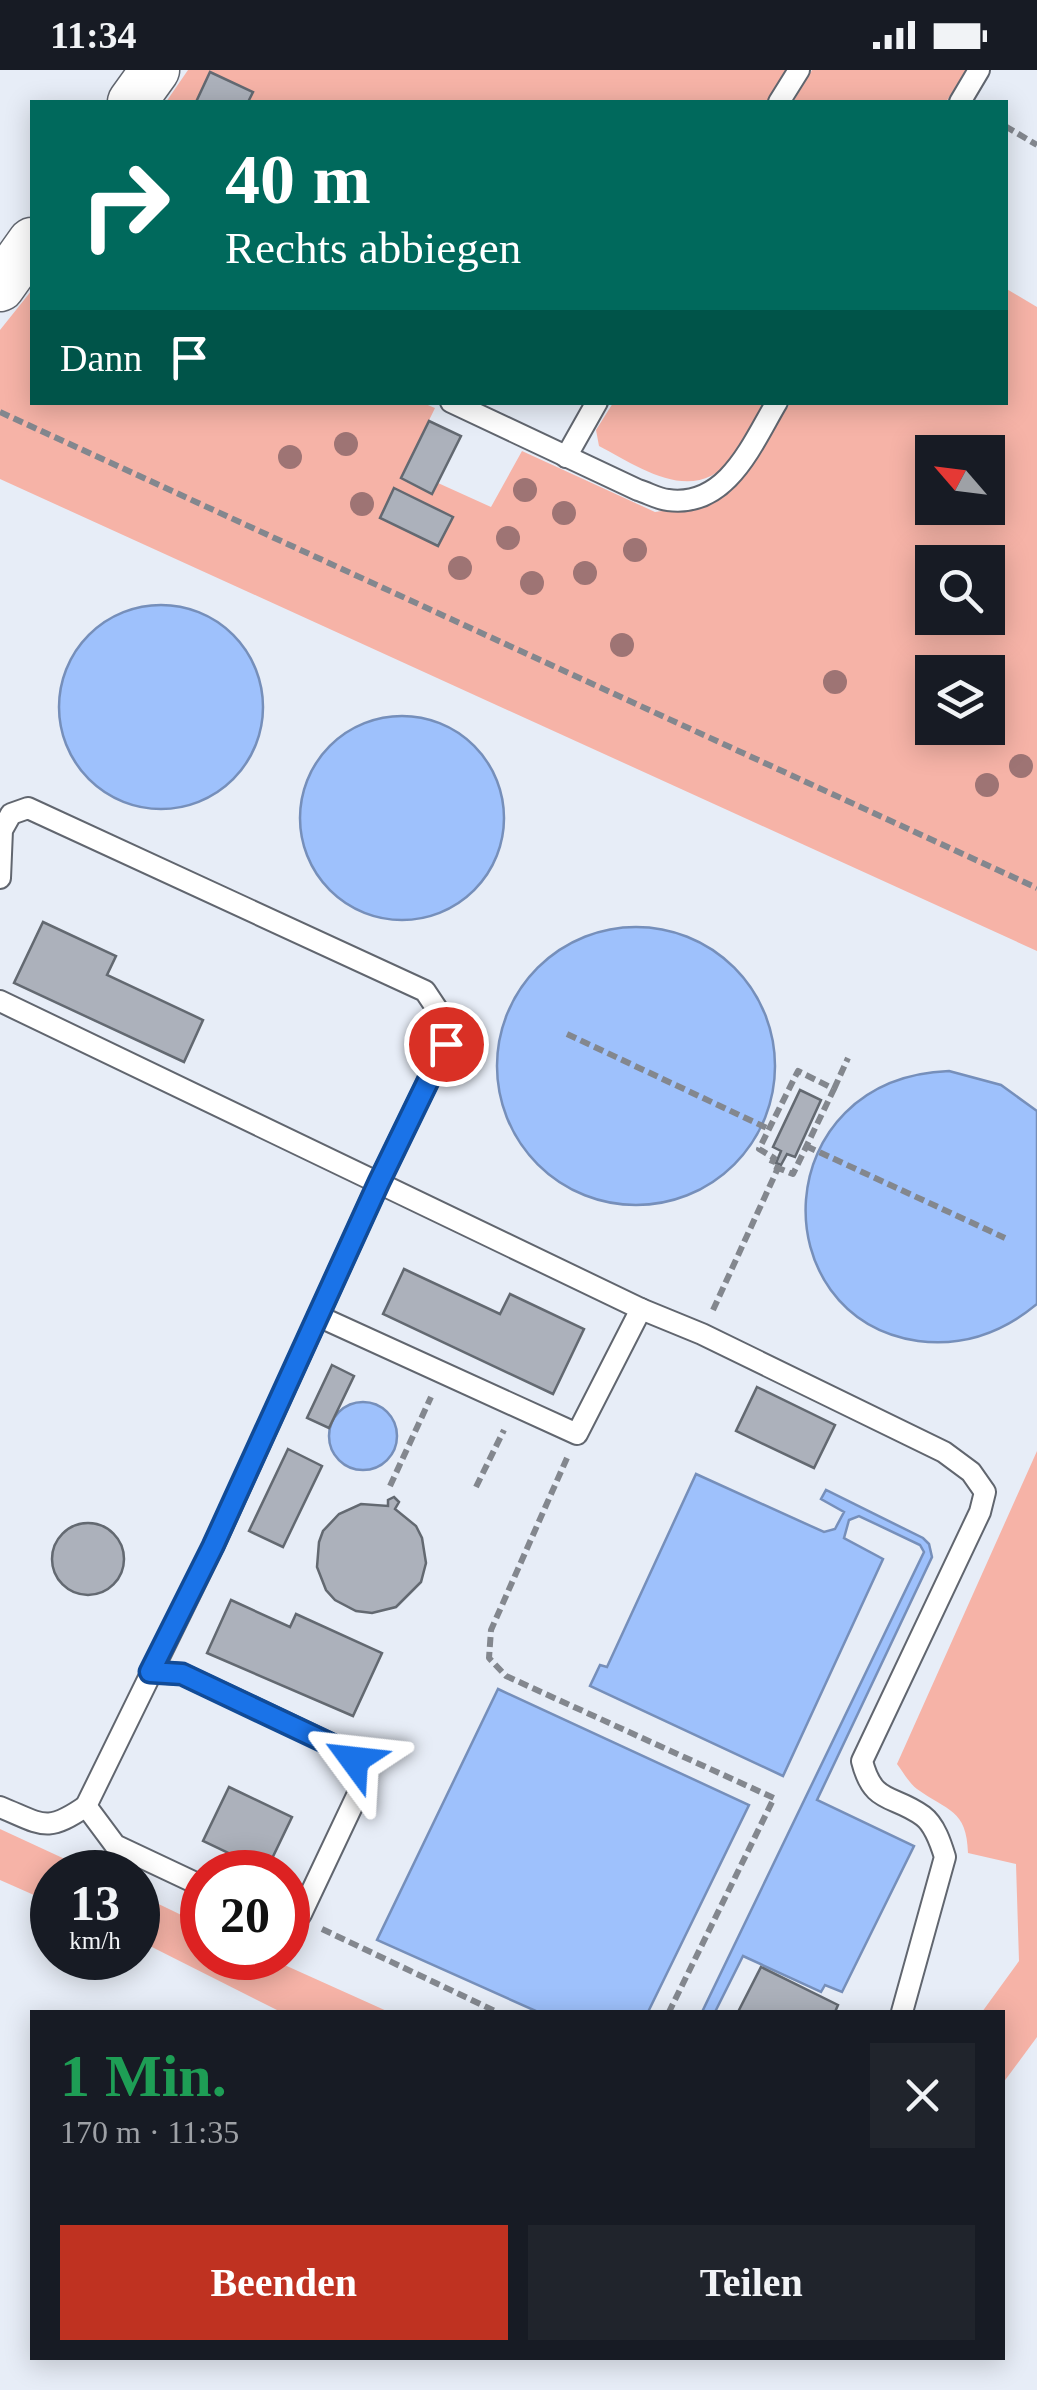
<!DOCTYPE html>
<html lang="de">
<meta charset="utf-8">
<style>
:root{--surface:#171b24;--page:#20242c;--text:#f1f3f6;--muted:#9ea1a6;--accent:#bf3221}
body{margin:0;font-family:Georgia,serif;background:var(--page);color:var(--text);height:100vh;display:flex;flex-direction:column;font-size:38px;white-space:nowrap}
*{box-sizing:border-box;margin:0}
p{font-size:32px;color:var(--muted)}
.icon{flex:none;width:55px;height:55px;fill:none;stroke:currentColor;stroke-width:2;stroke-linecap:round;stroke-linejoin:round}
.map{position:relative;flex:1;overflow:hidden}
.side{position:absolute;left:30px;top:1940px;width:975px;height:350px;display:flex;flex-direction:column;background:var(--surface);border-radius:0px;box-shadow:0 5px 25px #0003}
.side>*{flex:none}
.banner{position:absolute;left:30px;top:30px;width:978px;height:305px;border-radius:0px;box-shadow:0 5px 25px #0003;background:#00695c;color:#fff;overflow:hidden}
.needle{width:65px;rotate:298deg}
.fabs{position:absolute;left:915px;top:365px;display:grid;gap:20px}
.fabs a{display:grid;place-items:center;width:90px;height:90px;border-radius:0px;background:var(--surface);box-shadow:0 5px 25px #0003;font-size:50px}
.speed{position:absolute;left:30px;top:1780px;display:flex;gap:20px;font-size:50px;font-weight:700;text-align:center}
.speed>*{display:grid;place-content:center;width:130px;height:130px;border-radius:50%;background:var(--surface);box-shadow:0 5px 25px #0003;line-height:1}
.speed small{font-size:25px;font-weight:400}
.speed .limit{border:15px solid #d22;background:#fff;color:#111}
.pin{position:absolute;display:grid;place-items:center;width:85px;height:85px;color:#fff;margin:-42px;border:5px solid #fff;border-radius:50%;box-shadow:0 2px 10px #0007}
.me{position:absolute;width:110px;margin:-55px;rotate:300deg;stroke-linejoin:round;filter:drop-shadow(0 0 8px #0008)}
.turn{display:flex;align-items:center;gap:35px;height:210px;padding:0 30px;font-size:45px}
.turn .icon{width:130px;height:130px;stroke-width:2.5}
.turn b{display:block;font-size:70px;line-height:85px}
.then{display:flex;align-items:center;height:95px;padding:0 30px;background:#0003;gap:20px;font-size:38px}
.round{display:grid;place-items:center;flex:none;width:105px;height:105px;border-radius:0px;background:var(--page)}
.head{display:flex;align-items:center;justify-content:space-between;height:170px;padding:0 30px}
h1{font-size:60px;font-weight:600;line-height:75px;color:#1e9e55}
.action{display:flex;gap:20px;margin-top:auto;padding:20px 30px}
.action a{flex:1;height:115px;border-radius:0px;background:var(--accent);color:#fff;font-size:40px;font-weight:600;line-height:115px;text-align:center}
.action a+a{background:var(--page);color:var(--text)}
.status{display:flex;justify-content:space-between;align-items:center;height:70px;padding:0 50px;background:var(--surface);direction:ltr}
.status svg{height:28px;fill:currentColor}
.map>svg:first-child{display:block}
.green{fill:#f6b3a7;fill-rule:evenodd}
.water{fill:#9ec1fc;stroke:#768fba;stroke-width:2.5}
.building{fill:#acb1bb;stroke:#636971;stroke-width:2.5}
.lines{fill:none;stroke-linecap:round;stroke-linejoin:round}
.service-casing{stroke:#61666f;stroke-width:24}
.tertiary-casing{stroke:#61666f;stroke-width:51}
.path{stroke:#83878e;stroke-width:6;stroke-dasharray:10 5;stroke-linecap:butt}
.service{stroke:#fff;stroke-width:20}
.tertiary{stroke:#fff;stroke-width:48}
.tree{fill:#9e7474}
.route-casing{stroke:#114b97;stroke-width:25}
.route{stroke:#1a73e8;stroke-width:18}
</style>
<div class="status"><b>11:34</b><svg viewBox="0 0 49 12"><path d="M0 12V9h3v3zM5 12V6h3v6zM10 12V3h3v9zM15 12V0h3v12zM26 1h20v11H26zM47 4h2v5h-2z"/></svg></div>
<div class="map">
<svg width="1037" height="2320" viewBox="0 0 1037 2320">
<rect width="100%" height="100%" fill="#e7edf7"/>
<g class="green">
<path d="M188,0H786L767,32H166Z"/>
<path d="M812,0H966L946,32H793Z"/>
<path d="M1005,218L1037,237V881L0,409V260L32,220V332L423,333L435,338L401,408L432,423L438,413L491,437L522,381L655,442L711,434L730,422L747,403L790,333L1005,332ZM932,382H988V438H932ZM932,492H988V548H932ZM932,602H988V658H932Z"/>
<path d="M613,333H766C755,350 745,370 733,387C695,437 641,398 599,376L596,360Z"/>
<path d="M1037,1381V1967L1003,2013L1002,1942H982L1019,1891L1016,1794L968,1783C967,1739 947,1741 917,1719C909,1713 903,1702 897,1694Z"/>
<path d="M0,1759L93,1802H52V1833L0,1810Z"/>
<path d="M138,1824L202,1855V1888H269L389,1942H281L138,1870Z"/>
</g>
<g class="water">
<circle cx="161" cy="637" r="102"/>
<circle cx="402" cy="748" r="102"/>
<circle cx="636" cy="996" r="139"/>
<path d="M949,1001L1001,1015L1037,1041V1234C1002,1263 964,1277 918,1271C760,1247 767,1008 949,1001Z"/>
<circle cx="363" cy="1366" r="34"/>
<path d="M696,1404L824,1462L835,1459L844,1442L821,1429L826,1420L923,1468L929,1474L932,1487L817,1730L914,1776L842,1922L825,1915L821,1922L743,1886L715,1942H702L924,1482L920,1475L859,1446L849,1450L844,1468L883,1489L783,1706L590,1616L600,1595L607,1597Z"/>
<path d="M498,1619L749,1735L648,1942H538L377,1870Z"/>
</g>
<g class="building">
<path d="M210,2L253,22L248,32H196Z"/>
<path d="M429,351L461,366L432,424L401,408Z"/>
<path d="M394,418L453,447L438,476L380,448Z"/>
<path d="M43,852L116,886L107,905L203,950L184,992L14,913Z"/>
<path d="M800,1020L821,1030L795,1087L787,1084L781,1095L776,1093L781,1081L773,1077Z"/>
<path d="M404,1199L500,1244L510,1224L584,1259L553,1324L383,1244Z"/>
<path d="M332,1295L354,1306L329,1358L307,1348Z"/>
<path d="M757,1317L835,1355L814,1398L736,1361Z"/>
<path d="M288,1379L322,1396L283,1477L249,1461Z"/>
<path d="M394,1427L399,1432L395,1439L416,1456L422,1468L426,1493L421,1512L396,1537L372,1543L356,1541L335,1530L326,1520L317,1497L319,1472L323,1461L339,1444L361,1434L388,1436V1430Z"/>
<circle cx="88" cy="1489" r="36"/>
<path d="M231,1530L290,1557L296,1544L382,1583L353,1646L207,1583Z"/>
<path d="M229,1717L292,1747L266,1801L203,1771Z"/>
<path d="M761,1897L838,1935L835,1942H738Z"/>
</g>
<g class="lines">
<defs>
<g id="service">
<path d="M779,32L799,0"/>
<path d="M960,32L979,0"/>
<path d="M451,332L638,420C648,423 658,429 668,430C727,438 752,374 777,332"/>
<path d="M566,387L597,332"/>
<path d="M0,808L2,760L11,744L28,738L425,921L441,945L446,974L379,1112L213,1477L86,1736"/>
<path d="M0,931L641,1239L702,1264L944,1382L971,1402L985,1422L980,1442L862,1691C873,1735 893,1724 923,1746C935,1755 941,1774 945,1787L902,1942"/>
<path d="M318,1246L577,1364L641,1239"/>
<path d="M150,1602L182,1604L335,1676L354,1690L363,1713L301,1844L288,1847"/>
<path d="M0,1737C42,1754 46,1764 86,1736L115,1775L202,1816"/>
</g>
<g id="tertiary">
<path d="M132,32L155,0"/>
<path d="M0,217L32,172"/>
</g>
</defs>
<use href="#service" class="service-casing"/>
<use href="#tertiary" class="tertiary-casing"/>
<g class="path">
<path d="M1005,56L1037,75"/>
<path d="M0,342L1037,818"/>
<path d="M567,964L769,1059"/>
<path d="M834,1019L848,988"/>
<path d="M806,1076L1005,1168"/>
<path d="M713,1240L778,1098L771,1095L774,1088L759,1079L798,1001L834,1019L793,1104L778,1098"/>
<path d="M567,1388L491,1560L489,1588L506,1606L774,1728L669,1942"/>
<path d="M390,1416L431,1327"/>
<path d="M476,1417L504,1360"/>
<path d="M322,1859L497,1942"/>
</g>
<use href="#service" class="service"/>
<use href="#tertiary" class="tertiary"/>
</g>
<g class="tree">
<circle cx="346" cy="374" r="12"/>
<circle cx="290" cy="387" r="12"/>
<circle cx="525" cy="420" r="12"/>
<circle cx="362" cy="434" r="12"/>
<circle cx="564" cy="443" r="12"/>
<circle cx="508" cy="468" r="12"/>
<circle cx="635" cy="480" r="12"/>
<circle cx="460" cy="498" r="12"/>
<circle cx="585" cy="503" r="12"/>
<circle cx="532" cy="513" r="12"/>
<circle cx="622" cy="575" r="12"/>
<circle cx="835" cy="612" r="12"/>
<circle cx="1021" cy="696" r="12"/>
<circle cx="987" cy="715" r="12"/>
</g>
<g class="lines">
<defs>
<path id="route" d="M354,1690L334,1676L182,1604L150,1602L213,1476L379,1112L446,974"/>
</defs>
<use href="#route" class="route-casing"/>
<use href="#route" class="route"/>
</g>
</svg>
<div class="fabs">
<a><svg class="needle" viewBox="-14 -14 28 28"><path d="M0-13l5 13h-10z" fill="#e53935"/><path d="M0 13l5-13h-10z" fill="#9ea1a6"/></svg></a>
<a><svg class="icon" aria-label="search" viewBox="0 0 24 24"><circle cx="10" cy="10" r="6"/><path d="M15 15l6 6"/></svg></a>
<a><svg class="icon" aria-label="layers" viewBox="0 0 24 24"><path d="M12 4l9 5-9 5-9-5zM3 14l9 5 9-5"/></svg></a>
</div>
<div class="speed"><div>13<small>km/h</small></div><div class="limit">20</div></div>
<div class="pin" style="left:446px;top:974px;background:#d93025"><svg class="icon" aria-label="arrive" viewBox="0 0 24 24"><path d="M6 21V4h12l-3 4 3 4H6"/></svg></div>
<svg class="me" style="left:354px;top:1690px" viewBox="-20 -20 40 40"><path d="M0-17L14 15 0 8-14 15z" fill="#1a73e8" stroke="#fff" stroke-width="4"/></svg>
<div class="banner">
<div class="turn"><svg class="icon" aria-label="right" viewBox="0 0 24 24"><path d="M7 20v-9h11M14 6l5 5-5 5"/></svg><div><b>40 m</b>Rechts abbiegen</div></div>
<div class="then">Dann<svg class="icon" aria-label="arrive" viewBox="0 0 24 24"><path d="M6 21V4h12l-3 4 3 4H6"/></svg></div>
</div>
<section class="side">
<div class="head"><div><h1>1 Min.</h1><p>170 m · 11:35</p></div><a class="round"><svg class="icon" aria-label="close" viewBox="0 0 24 24"><path d="M6 6l12 12M18 6L6 18"/></svg></a></div>
<div class="action"><a>Beenden</a><a>Teilen</a></div>
</section>
</div>
